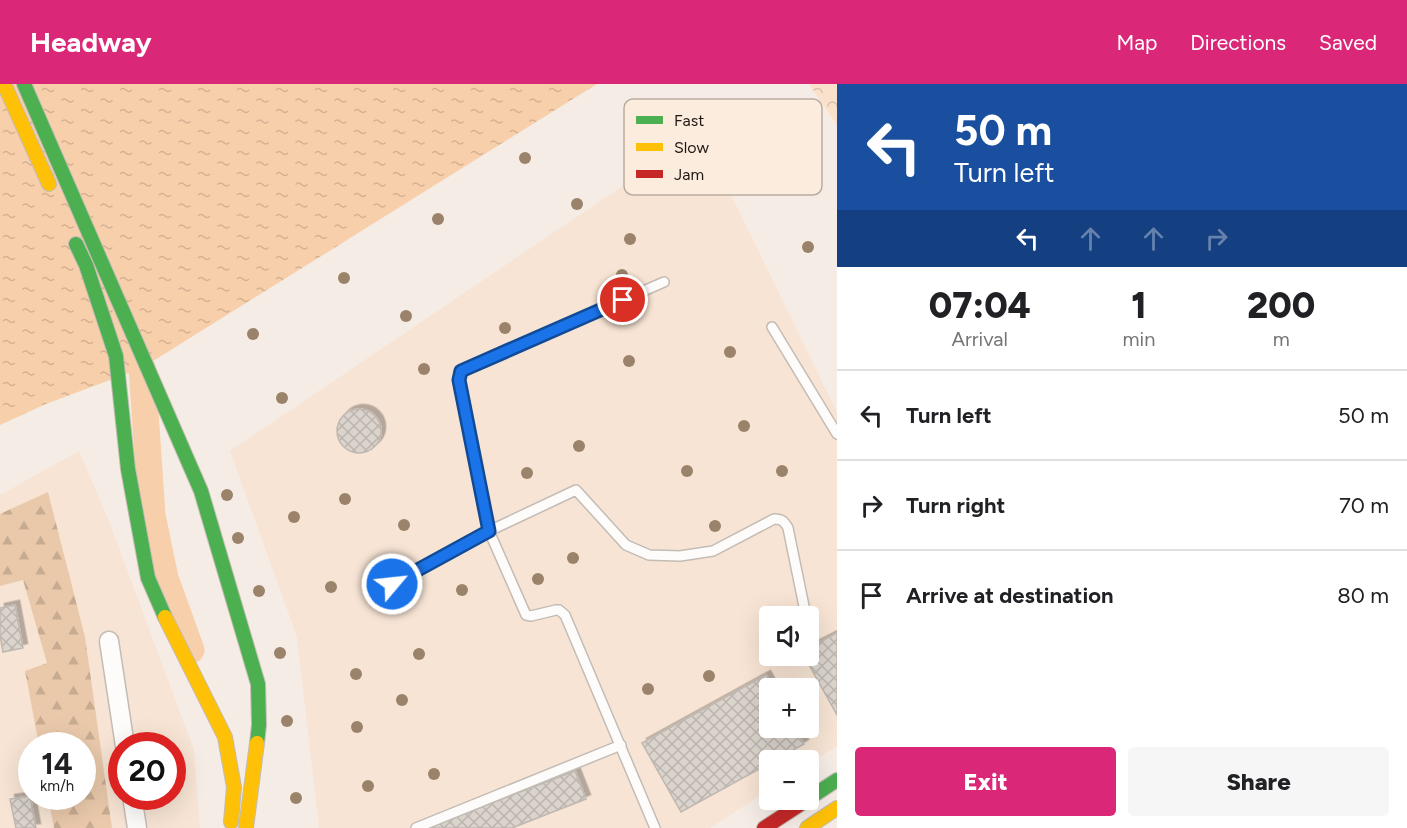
<!DOCTYPE html>
<meta charset="utf-8">
<style>
:root{--surface:#fff;--page:#f6f6f6;--text:#202124;--muted:#757577;--line:#e0e0e0;--accent:#db2777}
body{margin:0;font-family:Figtree,sans-serif;background:var(--page);color:var(--text);height:100vh;display:flex;flex-direction:column;font-size:22px;white-space:nowrap}
*{box-sizing:border-box;margin:0}
p{font-size:20px;color:var(--muted)}
.icon{flex:none;width:33px;height:33px;fill:none;stroke:currentColor;stroke-width:2;stroke-linecap:round;stroke-linejoin:round}
.map{position:relative;flex:1;overflow:hidden}
.drawer{display:flex;flex-direction:column;background:var(--surface);width:570px}
.drawer>*{flex:none}
.hud{background:#1a4fa0;color:#fff;overflow:hidden}
.tools{position:absolute;left:759px;top:522px;display:grid;gap:12px}
.tools a{display:grid;place-items:center;width:60px;height:60px;border-radius:6px;background:var(--surface);box-shadow:0 6px 24px #0002;font-size:30px}
.speed{position:absolute;left:18px;top:648px;display:flex;gap:12px;font-size:30px;font-weight:700;text-align:center}
.speed>*{display:grid;place-content:center;width:78px;height:78px;border-radius:50%;background:var(--surface);box-shadow:0 6px 24px #0002;line-height:1}
.speed small{font-size:15px;font-weight:400}
.speed .limit{border:9px solid #d22;background:#fff;color:#111}
.pin{position:absolute;display:grid;place-items:center;width:51px;height:51px;color:#fff;margin:-26px;border:3px solid #fff;border-radius:50%;box-shadow:0 2px 6px #0007}
.me{position:absolute;width:66px;margin:-33px;rotate:62deg;stroke-linejoin:round;filter:drop-shadow(0 0 4px #0008)}
.turn{display:flex;align-items:center;gap:21px;height:126px;padding:0 18px;font-size:27px}
.turn .icon{width:78px;height:78px;stroke-width:2.5}
.turn b{display:block;font-size:42px;line-height:51px}
.lanes{display:flex;align-items:center;height:57px;padding:0 18px;background:#0003;justify-content:center;gap:30px;direction:ltr}
.lanes .off{opacity:.35}
.eta{display:flex;justify-content:space-evenly;align-items:center;height:102px;text-align:center}
.eta b{font-size:36px;font-weight:800;line-height:42px}
.primary-button{display:flex;gap:12px;margin-top:auto;padding:12px 18px}
.primary-button a{flex:1;height:69px;border-radius:6px;background:var(--accent);color:#fff;font-size:24px;font-weight:800;line-height:69px;text-align:center}
.primary-button a+a{background:var(--page);color:var(--text)}
ul{padding:0;list-style:none}
li{display:flex;align-items:center;gap:18px;height:90px;padding:0 18px;border-top:2px solid var(--line)}
li div{flex:1}
li b{display:block;font-size:22px}
li em{font-style:normal}
header{display:flex;align-items:center;gap:36px;box-sizing:border-box;height:84px;padding:0 30px;background:var(--accent);color:#fff}
header strong{font-size:28px}
nav{display:flex;gap:33px;margin-inline-start:auto;font-size:21px}
main{display:flex;flex:1;min-height:0}
.map>svg:first-child{display:block}
.built{fill:#f7e4d4;fill-rule:evenodd}
.forest{fill:url(#forest-firs)}
.park{fill:url(#park-crowns)}
.water{fill:url(#water-ripples)}
.lines{fill:none;stroke-linecap:round;stroke-linejoin:round}
.river{stroke:#f8cfab;stroke-width:27}
.building{fill:url(#building-cross-hatch);stroke:#bfb8b1;stroke-width:1.5;filter:url(#shadow)}
.lane-casing{stroke:#c3bcb5;stroke-width:12}
.street-casing{stroke:#c3bcb5;stroke-width:21}
.fast-casing{stroke:#c3bcb5;stroke-width:16}
.slow-casing{stroke:#c3bcb5;stroke-width:16}
.jam-casing{stroke:#c3bcb5;stroke-width:16}
.lane{stroke:#fefcfb;stroke-width:9}
.street{stroke:#fefcfb;stroke-width:18}
.fast{stroke:#4caf50;stroke-width:14}
.slow{stroke:#ffc107;stroke-width:14}
.jam{stroke:#c62828;stroke-width:14}
.tree{fill:#9a836a}
.route-casing{stroke:#114b97;stroke-width:15}
.route{stroke:#1a73e8;stroke-width:10}
.key{fill:#fcecde;stroke:#baaca1;stroke-width:1.5}
.key-label{font-size:16px;fill:#1f1812}
</style>
<header>
<strong>Headway</strong>
<nav><a>Map</a><a>Directions</a><a>Saved</a></nav>
</header>
<main>
<div class="map">
<svg width="837" height="744" viewBox="0 0 837 744">
<defs>
<pattern id="forest-firs" width="22" height="20" patternUnits="userSpaceOnUse" patternTransform="scale(1.5)"><rect width="22" height="20" fill="#eac9ab"/><path d="M5 1l3.5 6h-7zM16 11l3.5 6h-7z" fill="#c8ac92"/></pattern>
<pattern id="park-crowns" width="20" height="18" patternUnits="userSpaceOnUse" patternTransform="scale(1.5)"><rect width="20" height="18" fill="#fae1cc"/><path d="M2 6a3 3 0 1 1 6 0M12 15a3 3 0 1 1 6 0" fill="none" stroke="#d6c0ae"/></pattern>
<pattern id="water-ripples" width="26" height="14" patternUnits="userSpaceOnUse" patternTransform="scale(1.5)"><rect width="26" height="14" fill="#f8cfab"/><path d="M2 4q2-2 4 0t4 0M15 11q2-2 4 0t4 0" fill="none" stroke="#d4b192"/></pattern>
<pattern id="building-cross-hatch" width="8" height="8" patternUnits="userSpaceOnUse" patternTransform="scale(1.5)"><rect width="8" height="8" fill="#dbd4cd"/><path d="M0 0l8 8M0 8l8-8" fill="none" stroke="#bcb5af"/></pattern>
<filter id="shadow"><feDropShadow dx="4.5" dy="-4.5" stdDeviation="0" flood-color="#0004"/></filter>
</defs>
<rect width="100%" height="100%" fill="#f5ede5"/>
<g class="built">
<path d="M701,49L837,328V662L809,680L808,676H770L769,706L710,744H319L297,553L230,367ZM770,532H808V572H770ZM770,604H808V644H770Z"/>
<path d="M79,367L109,437L194,666L200,744H0V411ZM32,662H82V712H32ZM122,662H172V712H122Z"/>
</g>
<path class="forest" d="M48,408L85,553L112,744H54L48,713L82,712V662L39,661L25,587L47,579L23,496L0,502V430Z"/>
<path class="park" d="M809,0H837V41Z"/>
<path class="water" d="M0,0H597L142,284L46,320L0,341Z"/>
<g class="lines">
<path class="river" d="M142,284L152,431L165,494L191,566"/>
</g>
<g class="building">
<circle cx="359" cy="347" r="22"/>
<path d="M15,521L23,564L3,568L0,551V524Z"/>
<path d="M837,549V631L804,572H808V564Z"/>
<path d="M766,591L773,604H770V644H795L804,660L775,676H770V679L681,728L642,659Z"/>
<path d="M575,687L586,715L512,744H431V742Z"/>
<path d="M30,712L36,744H16L10,715Z"/>
</g>
<g class="lines">
<defs>
<g id="lane">
<path d="M772,243L837,350"/>
<path d="M392,500L489,447L576,406L626,461L649,471L680,472L713,467L774,435C782,435 784,437 788,444L806,532"/>
<path d="M416,744L621,661"/>
<path d="M655,744L565,531L559,526H556L531,532L526,531L489,447L459,292L461,287L664,198"/>
</g>
<g id="street">
<path d="M109,557L125,662"/>
<path d="M132,712L137,744"/>
</g>
<g id="fast">
<path d="M24,0L201,407L258,600L259,641L257,659"/>
<path d="M76,160L86,181L116,272L128,385L148,494L165,533"/>
<path d="M808,715L837,696"/>
</g>
<g id="slow">
<path d="M4,0L49,100"/>
<path d="M165,533L225,653L234,703L231,738"/>
<path d="M246,744L257,659"/>
<path d="M807,744L837,724"/>
</g>
<path id="jam" d="M764,744L807,716"/>
</defs>
<use href="#lane" class="lane-casing"/>
<use href="#street" class="street-casing"/>
<use href="#fast" class="fast-casing"/>
<use href="#slow" class="slow-casing"/>
<use href="#jam" class="jam-casing"/>
<use href="#lane" class="lane"/>
<use href="#street" class="street"/>
<use href="#fast" class="fast"/>
<use href="#slow" class="slow"/>
<use href="#jam" class="jam"/>
</g>
<g class="tree">
<circle cx="525" cy="74" r="6"/>
<circle cx="577" cy="120" r="6"/>
<circle cx="438" cy="135" r="6"/>
<circle cx="630" cy="155" r="6"/>
<circle cx="808" cy="163" r="6"/>
<circle cx="622" cy="191" r="6"/>
<circle cx="344" cy="194" r="6"/>
<circle cx="406" cy="232" r="6"/>
<circle cx="505" cy="244" r="6"/>
<circle cx="253" cy="250" r="6"/>
<circle cx="730" cy="268" r="6"/>
<circle cx="629" cy="277" r="6"/>
<circle cx="424" cy="285" r="6"/>
<circle cx="282" cy="314" r="6"/>
<circle cx="744" cy="342" r="6"/>
<circle cx="579" cy="362" r="6"/>
<circle cx="687" cy="387" r="6"/>
<circle cx="782" cy="387" r="6"/>
<circle cx="527" cy="389" r="6"/>
<circle cx="227" cy="411" r="6"/>
<circle cx="345" cy="415" r="6"/>
<circle cx="294" cy="433" r="6"/>
<circle cx="404" cy="441" r="6"/>
<circle cx="715" cy="442" r="6"/>
<circle cx="238" cy="454" r="6"/>
<circle cx="573" cy="474" r="6"/>
<circle cx="538" cy="495" r="6"/>
<circle cx="331" cy="503" r="6"/>
<circle cx="462" cy="506" r="6"/>
<circle cx="259" cy="507" r="6"/>
<circle cx="280" cy="569" r="6"/>
<circle cx="419" cy="570" r="6"/>
<circle cx="356" cy="590" r="6"/>
<circle cx="709" cy="592" r="6"/>
<circle cx="648" cy="605" r="6"/>
<circle cx="402" cy="616" r="6"/>
<circle cx="287" cy="637" r="6"/>
<circle cx="357" cy="643" r="6"/>
<circle cx="434" cy="690" r="6"/>
<circle cx="368" cy="702" r="6"/>
<circle cx="296" cy="714" r="6"/>
</g>
<g class="lines">
<defs>
<path id="route" d="M392,500L489,447L459,296L461,287L623,216"/>
</defs>
<use href="#route" class="route-casing"/>
<use href="#route" class="route"/>
</g>
<rect x="624" y="15" width="198" height="96" rx="9" class="key"/>
<rect x="636" y="32" width="27" height="8" fill="#4caf50"/>
<rect x="636" y="59" width="27" height="8" fill="#ffc107"/>
<rect x="636" y="86" width="27" height="8" fill="#c62828"/>
<g class="key-label">
<text x="674" y="42">Fast</text>
<text x="674" y="69">Slow</text>
<text x="674" y="96">Jam</text>
</g>
</svg>
<div class="tools">
<a><svg class="icon" aria-label="sound" viewBox="0 0 24 24"><path d="M4 9h4l5-4v14l-5-4H4zM17 9q2 3 0 6"/></svg></a>
<a>+</a>
<a>−</a>
</div>
<div class="speed"><div>14<small>km/h</small></div><div class="limit">20</div></div>
<div class="pin" style="left:623px;top:216px;background:#d93025"><svg class="icon" aria-label="arrive" viewBox="0 0 24 24"><path d="M6 21V4h12l-3 4 3 4H6"/></svg></div>
<svg class="me" style="left:392px;top:500px" viewBox="-20 -20 40 40"><circle r="17" fill="#1a73e8" stroke="#fff" stroke-width="3"/><path d="M0-11L8 9 0 5-8 9z" fill="#fff"/></svg>
</div>
<section class="drawer">
<div class="hud">
<div class="turn"><svg class="icon" aria-label="left" viewBox="0 0 24 24"><path d="M17 20v-9H6M10 6l-5 5 5 5"/></svg><div><b>50 m</b>Turn left</div></div>
<div class="lanes"><svg class="icon" aria-label="left" viewBox="0 0 24 24"><path d="M17 20v-9H6M10 6l-5 5 5 5"/></svg><svg class="icon off" aria-label="ahead" viewBox="0 0 24 24"><path d="M12 20V5M6 11l6-6 6 6"/></svg><svg class="icon off" aria-label="ahead" viewBox="0 0 24 24"><path d="M12 20V5M6 11l6-6 6 6"/></svg><svg class="icon off" aria-label="right" viewBox="0 0 24 24"><path d="M7 20v-9h11M14 6l5 5-5 5"/></svg></div>
</div>
<div class="eta">
<div><b>07:04</b><p>Arrival</p></div>
<div><b>1</b><p>min</p></div>
<div><b>200</b><p>m</p></div>
</div>
<ul>
<li><svg class="icon" aria-label="left" viewBox="0 0 24 24"><path d="M17 20v-9H6M10 6l-5 5 5 5"/></svg><div><b>Turn left</b></div><em>50 m</em></li>
<li><svg class="icon" aria-label="right" viewBox="0 0 24 24"><path d="M7 20v-9h11M14 6l5 5-5 5"/></svg><div><b>Turn right</b></div><em>70 m</em></li>
<li><svg class="icon" aria-label="arrive" viewBox="0 0 24 24"><path d="M6 21V4h12l-3 4 3 4H6"/></svg><div><b>Arrive at destination</b></div><em>80 m</em></li>
</ul>
<div class="primary-button"><a>Exit</a><a>Share</a></div>
</section>
</main>
